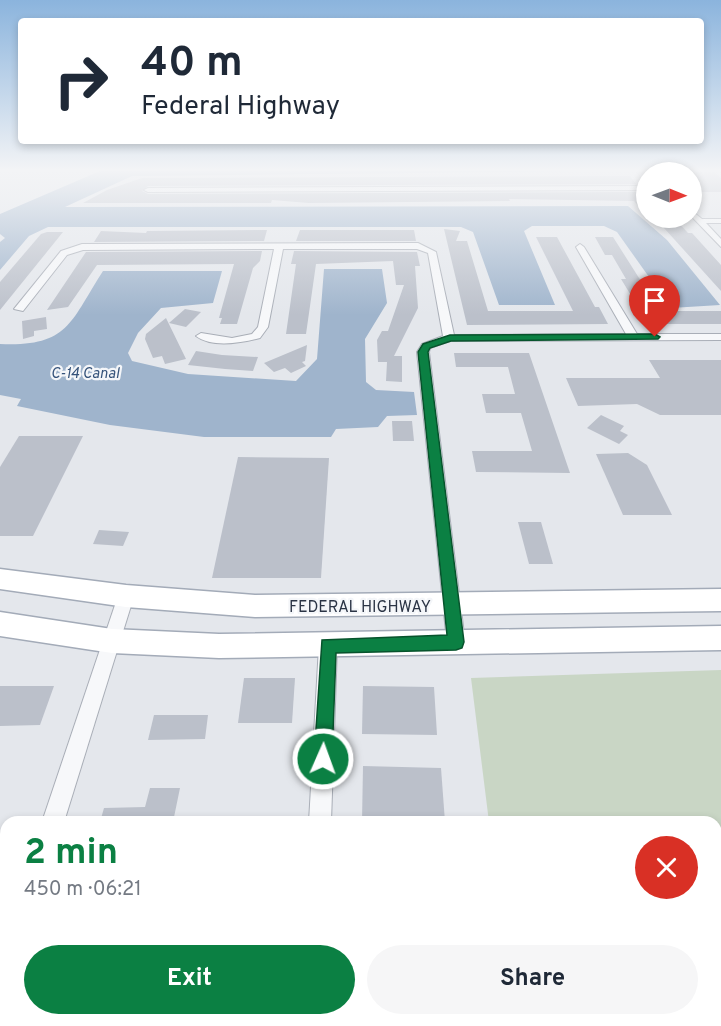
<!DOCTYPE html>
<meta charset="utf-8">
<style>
:root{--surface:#fff;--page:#f6f6f7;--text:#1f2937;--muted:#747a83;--accent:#0b8043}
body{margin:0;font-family:Overpass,sans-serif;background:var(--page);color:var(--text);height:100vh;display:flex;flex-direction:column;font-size:22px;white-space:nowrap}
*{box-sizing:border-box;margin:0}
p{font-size:20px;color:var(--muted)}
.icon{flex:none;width:33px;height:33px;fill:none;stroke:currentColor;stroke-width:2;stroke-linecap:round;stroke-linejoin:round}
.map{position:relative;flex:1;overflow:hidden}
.drawer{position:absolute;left:0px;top:816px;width:722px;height:210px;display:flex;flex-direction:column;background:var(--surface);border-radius:18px 18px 0 0;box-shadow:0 3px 9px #0003}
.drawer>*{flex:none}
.banner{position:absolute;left:18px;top:18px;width:686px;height:126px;border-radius:6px;box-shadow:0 3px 9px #0003;background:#fff;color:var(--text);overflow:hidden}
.needle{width:39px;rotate:91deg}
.controls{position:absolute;left:636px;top:162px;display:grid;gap:12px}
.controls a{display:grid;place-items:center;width:66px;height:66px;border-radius:50%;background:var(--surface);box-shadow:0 3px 9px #0003;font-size:30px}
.pin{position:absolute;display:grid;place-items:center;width:51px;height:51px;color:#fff;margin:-62px -26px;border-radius:50% 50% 50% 0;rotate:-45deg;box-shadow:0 0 6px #0007}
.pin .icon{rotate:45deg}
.me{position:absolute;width:66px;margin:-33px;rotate:2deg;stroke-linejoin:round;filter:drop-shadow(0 0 4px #0008)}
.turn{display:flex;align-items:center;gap:21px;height:126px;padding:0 24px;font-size:27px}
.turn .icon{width:78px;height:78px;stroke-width:2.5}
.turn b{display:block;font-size:42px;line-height:51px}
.round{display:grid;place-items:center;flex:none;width:63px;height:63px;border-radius:32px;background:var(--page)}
.summary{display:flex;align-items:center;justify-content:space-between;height:102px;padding:0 24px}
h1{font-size:36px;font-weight:700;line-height:45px;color:var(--accent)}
.action{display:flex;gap:12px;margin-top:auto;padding:12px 24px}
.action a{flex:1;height:69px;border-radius:36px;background:var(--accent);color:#fff;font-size:24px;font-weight:700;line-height:69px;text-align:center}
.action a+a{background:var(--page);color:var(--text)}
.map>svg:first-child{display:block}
.green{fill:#c9d6c5}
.water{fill:#9fb4cc}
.building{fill:#bbc0ca}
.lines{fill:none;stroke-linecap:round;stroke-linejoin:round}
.minor-casing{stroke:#a9aeb7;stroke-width:2}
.primary-casing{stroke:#a3abb8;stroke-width:3}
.minor{fill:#f7f8fa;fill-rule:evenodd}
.primary{fill:#fff;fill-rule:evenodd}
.route{fill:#0b8043;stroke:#07532c;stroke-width:1.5}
.labels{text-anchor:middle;stroke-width:4.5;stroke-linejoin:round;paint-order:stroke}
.far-water-label{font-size:15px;font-style:italic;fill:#34527a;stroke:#f4f6f9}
.street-label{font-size:16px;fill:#2b3445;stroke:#f4f6f9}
</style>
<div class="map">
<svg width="721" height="1026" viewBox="0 0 721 1026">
<rect width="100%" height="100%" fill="#e4e7ec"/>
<path class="green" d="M721,670V1026H514V1020H716V822H489L471,678Z"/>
<g class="water">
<path d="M100,171H604L132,176L65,207L628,206L667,240L720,305L671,308L617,232L604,226H532L524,231L555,305H499L473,232L461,227H48L29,236L0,270V242L5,238L0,234V214Z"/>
<path d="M324,269H382L387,303L365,339L366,382L376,390L414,392L417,415L387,416L378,427L336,429L331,437H204L110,425L17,406L21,399L0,395V344C69,347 70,322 103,271H222L213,303L161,308L138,333L128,353L132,361L188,374L296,381L317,359Z"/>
</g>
<g class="building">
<path d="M692,172H714L721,178V192H692Z"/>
<path d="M630,176L636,184L148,186L142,191L148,194L644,192L646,195V215L634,201L509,199L510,201L309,203L272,200L271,203H83L107,190L142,178Z"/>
<path d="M655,218H669L678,222L688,233H692L721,265V291Z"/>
<path d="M444,229L460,231L456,241H467L488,311H573L536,237H557L595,307H599L608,324L467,325Z"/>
<path d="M267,230L264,241L94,242L101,231L146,233L147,231Z"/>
<path d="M300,230H414L416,241H296Z"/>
<path d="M47,232H63L0,310V282L41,234Z"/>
<path d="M595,237H613L660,311H721V324H654L648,315H643L621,279H626L612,255H605Z"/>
<path d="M262,251L260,261L253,268L237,324H220L222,318H219L234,264L97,265L68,307L47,310L86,252Z"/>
<path d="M294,251L417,252L420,266H415L418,308L394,356H402V382L386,381L387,362H378L377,340L382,331H388L404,285H396L393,261L316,264L306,334H286L296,264H291Z"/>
<path d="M185,309L201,312L186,327L169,323Z"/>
<path d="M46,317L47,329L34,331V336L23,339L22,321Z"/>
<path d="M166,318L186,359L165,364L162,356L153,358L145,339L146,334Z"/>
<path d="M307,345L305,361L302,362L306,366L291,373L285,368L274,372L264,363Z"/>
<path d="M196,351L222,355L258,357L253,371L225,369L188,365Z"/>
<path d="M454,353H529L570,473L476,472L472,451H532L521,413H486L482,394H515L508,367H456Z"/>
<path d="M649,360H721V415H660L637,404L578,406L566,378H660Z"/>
<path d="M601,415L624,426L620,431L628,435L619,444L587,428Z"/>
<path d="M392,421H412L414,441H393Z"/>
<path d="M19,436H83L33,536H0V467Z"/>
<path d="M628,453L647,465L672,515H623L596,454Z"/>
<path d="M238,457L329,458L321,578H212Z"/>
<path d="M518,522H541L553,564H529Z"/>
<path d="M99,530L129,532L123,546L93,544Z"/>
<path d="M244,678H295L292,723H238Z"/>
<path d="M0,686H54L40,725L0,726Z"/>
<path d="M363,686L434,687L437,735L362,734Z"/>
<path d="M154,715H208L205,739L148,740Z"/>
<path d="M363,766L441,768L445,822H362Z"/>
<path d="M150,788H180L173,822H100L104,808L145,807Z"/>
</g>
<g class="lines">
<defs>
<g id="minor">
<path d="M647,171H655L656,172H648Z"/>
<path d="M646,186V190L148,192L144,190L148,188Z"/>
<path d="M692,211L702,219H721V223H706L721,239V247L692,217Z"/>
<path d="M418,243L436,252L454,335L626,334L576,247L580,244L584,247L637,334H721V340L450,341L430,348L429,352L465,642L462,648L456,650L450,648L447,642L417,352L422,344L443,336L428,253L417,249H283L268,327L260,338C241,343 212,348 196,336L201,333L232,338L252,334L258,327L274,249L83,250L67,255L23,311L14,309L61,251L82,244Z"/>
<path d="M126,589L132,591L134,596L64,822H42L118,596L120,591Z"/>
<path d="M328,638L334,640L337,646L331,822H309L319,646L322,640Z"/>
<path d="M6,953V996L0,998V956Z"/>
<rect x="299" y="1020" width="26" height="6"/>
</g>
<g id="primary">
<path d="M0,569L126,585L255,595L721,589V611L255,617L126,607L0,589Z"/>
<path d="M0,612L112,629L219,634L721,626V650L219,658L112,653L0,636Z"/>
</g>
</defs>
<use href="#minor" class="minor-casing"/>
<use href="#primary" class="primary-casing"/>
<use href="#minor" class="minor"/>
<use href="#primary" class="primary"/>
</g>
<linearGradient id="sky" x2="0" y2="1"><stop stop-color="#8bb4dd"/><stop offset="0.54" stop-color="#f3f4f6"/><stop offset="1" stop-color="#f3f4f6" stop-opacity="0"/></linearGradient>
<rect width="721" height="315" fill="url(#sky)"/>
<path class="route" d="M655,334L660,337L658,339L451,341L430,348L428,352L464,642L462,648L456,650L336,653L332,759L330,766L323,769L316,766L314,759L322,640L447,635L418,352L423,344L450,335Z"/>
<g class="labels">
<g class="far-water-label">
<text x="85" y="378">C-14 Canal</text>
</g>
<g class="street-label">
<text x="360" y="612">FEDERAL HIGHWAY</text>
</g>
</g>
</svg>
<div class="controls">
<a><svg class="needle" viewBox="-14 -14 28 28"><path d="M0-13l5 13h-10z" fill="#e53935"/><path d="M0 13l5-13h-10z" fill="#747a83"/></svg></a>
</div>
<div class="pin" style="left:655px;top:337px;background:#d93025"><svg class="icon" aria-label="arrive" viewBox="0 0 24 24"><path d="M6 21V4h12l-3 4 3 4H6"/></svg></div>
<svg class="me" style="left:323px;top:759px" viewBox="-20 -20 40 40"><circle r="17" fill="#0b8043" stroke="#fff" stroke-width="3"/><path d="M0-11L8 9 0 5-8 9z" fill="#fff"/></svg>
<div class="banner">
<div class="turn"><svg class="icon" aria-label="right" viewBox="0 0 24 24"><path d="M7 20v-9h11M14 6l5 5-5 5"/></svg><div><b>40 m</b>Federal Highway</div></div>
</div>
<section class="drawer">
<div class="summary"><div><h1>2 min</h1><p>450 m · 06:21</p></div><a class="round" style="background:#d93025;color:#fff"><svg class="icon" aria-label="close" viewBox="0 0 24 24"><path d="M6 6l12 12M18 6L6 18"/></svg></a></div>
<div class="action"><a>Exit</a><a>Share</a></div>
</section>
</div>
